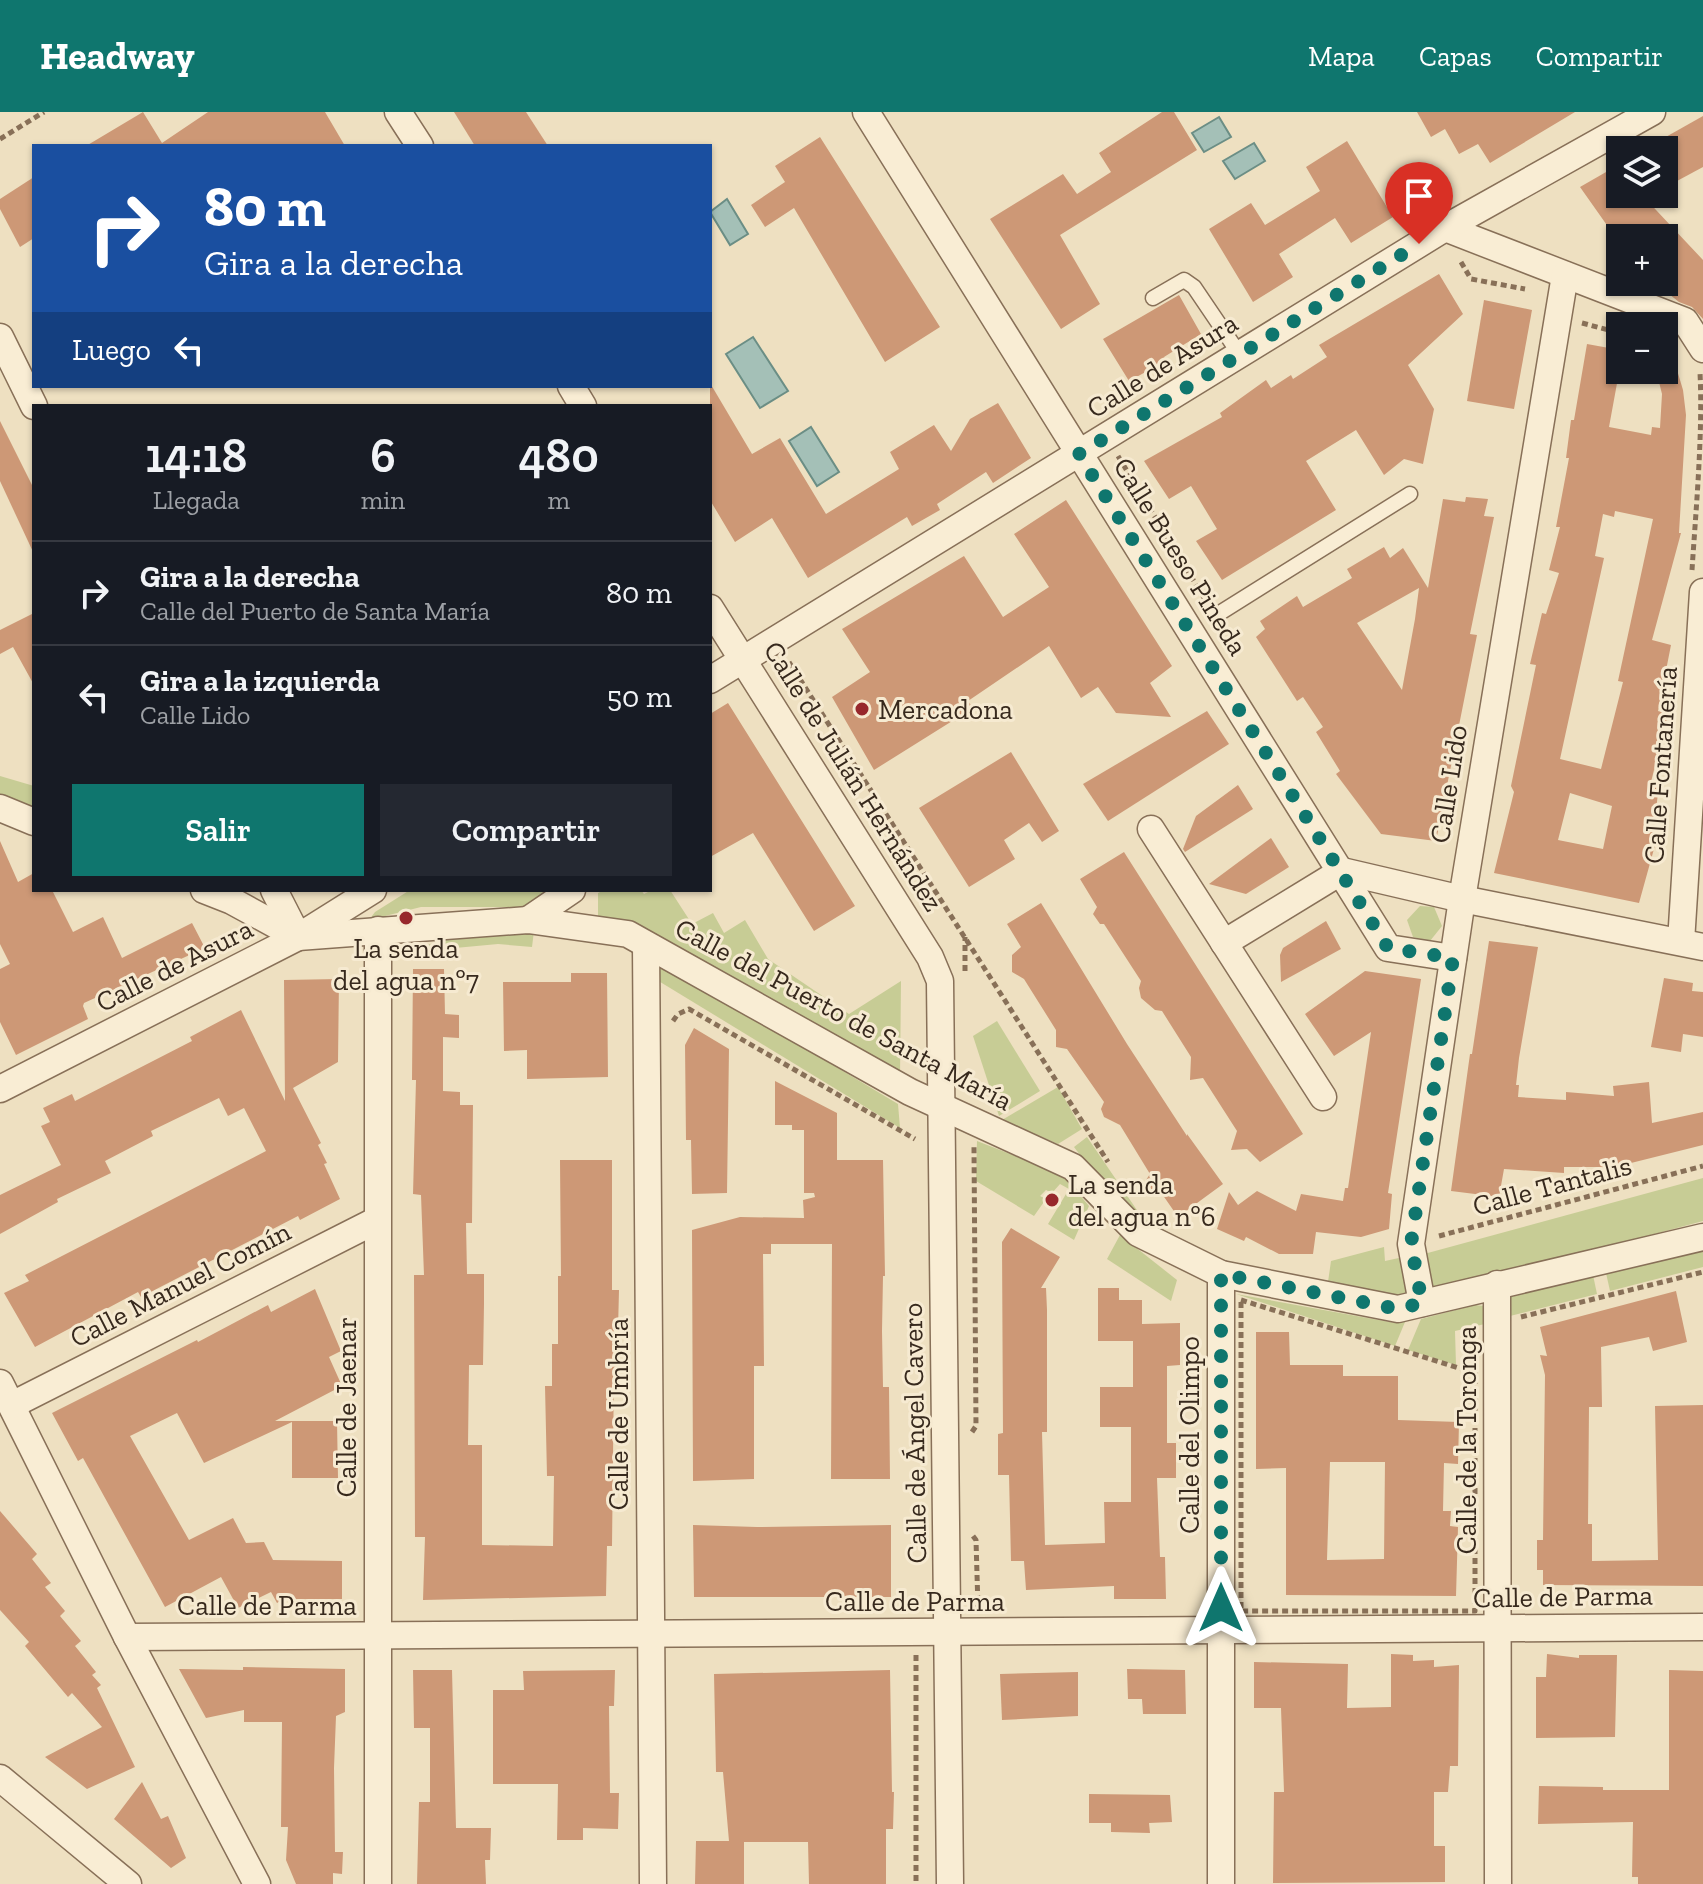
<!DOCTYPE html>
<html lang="es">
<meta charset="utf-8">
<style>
:root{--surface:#171b24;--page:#242831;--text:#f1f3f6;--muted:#9ea1a6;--line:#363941;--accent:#0f766e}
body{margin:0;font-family:"Zilla Slab",serif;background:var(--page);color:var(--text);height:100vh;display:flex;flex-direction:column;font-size:30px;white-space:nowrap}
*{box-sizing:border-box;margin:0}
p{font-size:26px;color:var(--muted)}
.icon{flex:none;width:44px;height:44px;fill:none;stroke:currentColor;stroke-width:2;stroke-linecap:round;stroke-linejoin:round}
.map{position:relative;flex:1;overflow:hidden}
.details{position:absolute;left:32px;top:292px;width:680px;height:488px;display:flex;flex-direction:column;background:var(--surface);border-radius:0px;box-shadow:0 2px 6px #0004}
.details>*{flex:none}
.guide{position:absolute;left:32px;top:32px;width:680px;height:244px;border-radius:0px;box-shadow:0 2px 6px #0004;background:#1a4fa0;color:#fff;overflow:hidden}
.buttons{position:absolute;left:1606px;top:24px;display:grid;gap:16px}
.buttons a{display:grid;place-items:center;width:72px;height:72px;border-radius:0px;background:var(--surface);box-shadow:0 2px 6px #0004;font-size:40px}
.pin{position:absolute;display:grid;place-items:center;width:68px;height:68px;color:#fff;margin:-82px -34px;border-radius:50% 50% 50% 0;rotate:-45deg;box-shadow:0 0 8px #0007}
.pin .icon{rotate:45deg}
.me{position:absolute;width:88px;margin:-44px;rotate:0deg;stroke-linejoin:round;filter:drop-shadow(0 0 6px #0008)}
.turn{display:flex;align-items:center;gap:28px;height:168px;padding:0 40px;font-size:36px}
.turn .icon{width:104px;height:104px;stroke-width:2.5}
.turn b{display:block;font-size:56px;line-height:68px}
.then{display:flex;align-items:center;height:76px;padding:0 40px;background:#0003;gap:16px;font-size:30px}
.eta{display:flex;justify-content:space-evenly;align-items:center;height:136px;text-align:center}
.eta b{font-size:48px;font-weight:600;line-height:56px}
.primary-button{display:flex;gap:16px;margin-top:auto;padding:16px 40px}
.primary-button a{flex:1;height:92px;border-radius:0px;background:var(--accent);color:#fff;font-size:32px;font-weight:600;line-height:92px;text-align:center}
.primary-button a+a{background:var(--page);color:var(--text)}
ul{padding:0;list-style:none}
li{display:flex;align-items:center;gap:24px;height:104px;padding:0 40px;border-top:2px solid var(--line)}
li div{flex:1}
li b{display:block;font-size:30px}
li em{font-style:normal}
header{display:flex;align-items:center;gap:48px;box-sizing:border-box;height:112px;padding:0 40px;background:var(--accent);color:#fff}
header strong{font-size:38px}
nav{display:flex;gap:44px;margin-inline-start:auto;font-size:28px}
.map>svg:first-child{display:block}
.green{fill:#c7cc95}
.water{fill:#a4c0b7;stroke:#6b8e85;stroke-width:2}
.building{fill:#cd9876;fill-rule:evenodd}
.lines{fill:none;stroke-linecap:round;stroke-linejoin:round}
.lane-casing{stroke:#887058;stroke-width:17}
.street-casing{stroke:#887058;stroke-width:29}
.path{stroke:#887058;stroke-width:5;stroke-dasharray:6 4;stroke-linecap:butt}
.lane{stroke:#f9edd4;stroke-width:14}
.street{stroke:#f9edd4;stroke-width:26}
.route{stroke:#0f766e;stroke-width:14;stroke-dasharray:0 25.2}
.poi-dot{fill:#97282c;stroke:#f6ead1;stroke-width:3}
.labels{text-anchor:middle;stroke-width:6;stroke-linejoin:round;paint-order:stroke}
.street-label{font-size:28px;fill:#37291d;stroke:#f6ead1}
.poi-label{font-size:28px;fill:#37291d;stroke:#f6ead1;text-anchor:start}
</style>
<header>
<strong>Headway</strong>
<nav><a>Mapa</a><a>Capas</a><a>Compartir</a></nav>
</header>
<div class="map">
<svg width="1703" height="1772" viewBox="0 0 1703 1772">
<rect width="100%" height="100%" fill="#eee0c1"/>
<g class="green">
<path d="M0,664L34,674V696L0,683Z"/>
<path d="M410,778H552L532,795H421L369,808L375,800Z"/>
<path d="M604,778H641L644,782L652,778H670L692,812L713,801L724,821L745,808L768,847L849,902L901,869L900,966L598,807V781Z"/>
<path d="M1420,794L1434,795L1442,814L1430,829L1413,825L1407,808Z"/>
<path d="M489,816L534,819L532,835L498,832L423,839V834Z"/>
<path d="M653,845L898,992L900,1016L652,865Z"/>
<path d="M997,909L1040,979L999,1004L973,924Z"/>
<path d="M1058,975L1082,1017L1058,1032L1002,1008Z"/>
<path d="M1087,1025L1141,1104L1176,1125L1175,1134L1112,1085L1074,1035Z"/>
<path d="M977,1029L1062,1062L1089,1094L1074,1128L1048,1112L1069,1077L1060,1072L1052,1081L1046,1078L1040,1084L1046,1087L1034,1104L976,1069Z"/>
<path d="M1703,1066V1109L1420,1185L1413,1145Z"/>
<path d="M1120,1123L1177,1168L1171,1189L1107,1147Z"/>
<path d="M1384,1135L1385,1149L1408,1144L1418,1186L1327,1177L1331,1149Z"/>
<path d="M1703,1136V1155L1610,1179L1606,1161Z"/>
<path d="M1593,1163L1597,1182L1506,1205L1507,1186Z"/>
<path d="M1236,1182L1395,1211L1405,1210L1395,1234Z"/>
<path d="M1475,1193L1484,1194L1489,1211L1455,1219L1456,1253L1408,1238L1421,1207Z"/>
</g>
<g class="water">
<path d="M1219,5L1231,25L1204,40L1192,21Z"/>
<path d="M1254,31L1265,49L1235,67L1223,49Z"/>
<path d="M727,87L748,122L730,133L710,100Z"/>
<path d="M753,225L788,279L760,296L726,242Z"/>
<path d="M811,315L839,360L817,374L789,329Z"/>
</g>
<g class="building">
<path d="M143,0L162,31L208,0H325L345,34H86Z"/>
<path d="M454,0H526L548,34H475Z"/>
<path d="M1162,0H1174L1197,38L1060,123L1100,192L1061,217L990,107L1063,62L1077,82L1111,60L1099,41Z"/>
<path d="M1417,0H1575L1490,51L1478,32L1459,42L1445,17L1431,25Z"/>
<path d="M1703,4V55L1664,76V26Z"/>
<path d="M820,25L940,215L885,250L794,96L765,115L751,93L785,70L775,54Z"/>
<path d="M1347,29L1393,105L1351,131L1335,106L1279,142L1293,165L1253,190L1209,117L1251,91L1265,113L1320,79L1306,55Z"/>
<path d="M1620,52V82H1641L1703,148V207L1692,195L1679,190L1664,178V126H1616L1580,75Z"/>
<path d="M34,65V126L20,135L0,97V87Z"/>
<path d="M1439,162L1463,202L1408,253L1434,297L1423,352L1404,347L1384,363L1356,318L1306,349L1336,398L1222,468L1196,429L1217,417L1191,374L1169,387L1144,349L1222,305L1220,301L1266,268L1271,276L1291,263L1293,267L1327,245L1319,233Z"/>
<path d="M1179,183L1201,222L1164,245L1166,249L1129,269L1103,227Z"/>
<path d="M1484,188L1532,198L1514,297L1467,289Z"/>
<path d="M1587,232L1620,238V255L1609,315L1651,323L1652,315L1660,316L1662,282L1656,258H1677L1683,278L1686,303L1679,421H1681L1652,528L1671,533L1658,599L1668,602L1651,670L1659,672L1653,725L1657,726L1639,791L1494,761L1514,680L1511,674L1536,553L1530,552L1542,501L1546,502L1559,461L1549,458L1560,415H1556L1569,346H1566L1571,308H1574ZM1615,399L1653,407L1618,569L1623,570L1601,657L1560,647L1604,446L1595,444L1603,402L1614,405ZM1570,681L1612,694L1603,737L1558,728Z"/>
<path d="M710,271L752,342L780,326L826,402L899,357L890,340L934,313L951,339L970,307L998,291L1031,346L993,371L986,360L937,392L940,398L912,414L907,405L808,466L772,406L735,430L710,388Z"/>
<path d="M0,309L34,377V442L0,369Z"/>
<path d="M1466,385L1488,387L1484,404L1494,405L1470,522L1477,523L1436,729L1381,722L1336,662L1340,659L1316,620L1323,615L1303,585L1297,589L1256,525L1265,517L1260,509L1297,484L1303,495L1352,466L1347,457L1384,435L1390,446L1403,436L1428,476L1443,387L1465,390ZM1419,476L1415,507L1402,578L1357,511Z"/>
<path d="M1066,388L1172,554L1150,571L1171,605L1116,601L1098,575L1081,586L1049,534L968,589L973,596L874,658L832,585L870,560L842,517L964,444L1003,505L1049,475L1014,422Z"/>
<path d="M34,501V573L13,535L0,542V518Z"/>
<path d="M728,591L855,794L814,819L753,721L710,745V602Z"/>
<path d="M1207,599L1229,632L1108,709L1083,672Z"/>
<path d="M1011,640L1059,719L1042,730L1029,711L1004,728L1015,747L969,775L919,696Z"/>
<path d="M1238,673L1253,697L1185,740L1183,737L1196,704Z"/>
<path d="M1271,726L1289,755L1246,782L1209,772Z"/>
<path d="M0,729L18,770L34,761V778H52L73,820L103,805L122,846L192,811L205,836L84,891L83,894L88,907L16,943L0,910V857L10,852L0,832Z"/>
<path d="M1124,740L1303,1022L1260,1050L1247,1037L1231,1038L1237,1019L1203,966L1190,968L1191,945L1162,899L1155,898L1141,886L1139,876L1141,869L1104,812H1100L1093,802L1097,795L1080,767Z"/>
<path d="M1041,791L1127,932L1187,1024V1022L1223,1072L1178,1105L1160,1079H1154L1144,1071L1150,1062L1120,1013L1104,1005L1101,997L1104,990L1067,937L1056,935V918L1024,867L1012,860V843L1021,835L1007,812Z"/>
<path d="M1326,809L1341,837L1281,870L1280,843L1283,836Z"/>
<path d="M1489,829L1538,835L1519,946L1516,973H1519L1518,985L1566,988V980L1614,984L1613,974L1649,970L1652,1011L1703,1000V1033L1615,1055H1564V1061L1504,1057L1499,1085L1451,1079L1470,942H1472Z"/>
<path d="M413,857H444L445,902L459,903V926L443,925V979L460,980V993H473L472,1111H466L467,1162H484V1192L483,1253H469L468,1333H482V1433L553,1434L554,1364H547L545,1274H552V1232H558V1164H561L560,1048H612V1178H619L617,1257H614L612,1434H607L606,1484L423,1488L425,1425H415L414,1163H424L421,1083L413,1082L416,968H412Z"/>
<path d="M1365,859L1421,867L1388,1081L1392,1082L1389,1117L1361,1125L1316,1120L1313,1142H1279L1246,1125L1244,1129L1217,1117L1229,1080L1238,1093L1257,1079L1296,1099L1301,1082L1343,1089L1345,1076H1348L1371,920L1334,944L1305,902Z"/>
<path d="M571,861H607L608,965L527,967V938L504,939L503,870H571Z"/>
<path d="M1664,866L1693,871L1692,879L1703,880V925L1683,922L1681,940L1651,935Z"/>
<path d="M339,867L338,950L293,976L321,1031L318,1033L327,1051L324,1052L340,1087L300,1108L298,1104L141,1185L138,1180L35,1235L4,1181L29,1169L25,1163L266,1039L244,996L228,1004L219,986L151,1019L153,1024L105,1049L111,1061L57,1087L58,1090L0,1122V1083L61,1053L41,1014L50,1010L43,996L72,982L75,989L192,929L190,925L241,898L285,989L284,868Z"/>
<path d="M694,916L729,937L727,1081L692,1082L691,1028H686L685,933Z"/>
<path d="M775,969L837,1001V1048H883L885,1164H883L882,1219L883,1275H889L890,1367H831L832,1132H771V1142H763L764,1254H754V1367L693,1369L692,1118L740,1105L804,1106L803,1088L815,1085L814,1081H804V1018H792V1013H775Z"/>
<path d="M1011,1116L1060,1145L1041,1176H1046L1047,1198V1320H1042L1045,1433L1105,1431L1104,1390H1131V1315H1100V1275H1133V1229H1098V1176H1119V1188H1142V1212L1180,1211V1253L1167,1254V1331H1176V1366H1157L1160,1445H1165L1166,1487H1114V1474L1026,1478L1024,1449H1011L1009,1363H998V1322L1003,1321L1002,1130Z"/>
<path d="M315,1177L341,1239L329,1245L342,1274L275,1309H337L338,1366H292V1310L204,1351L177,1301L130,1324L189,1428L233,1406L246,1431L264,1430L273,1448L342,1449V1487H284L277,1491L271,1480L238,1496L221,1465L165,1495L83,1346L78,1349L52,1301L197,1228L198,1230L268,1193L271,1200Z"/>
<path d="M1676,1179L1687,1230L1653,1239L1649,1225L1601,1235L1602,1295H1589L1588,1412H1592V1449L1658,1448L1655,1294L1703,1293V1474L1543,1473V1458H1537V1428H1543L1545,1263L1540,1243L1547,1244L1540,1215Z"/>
<path d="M1256,1220H1289L1290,1253H1343V1264H1398V1308L1459,1310L1458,1352L1444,1351L1443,1399H1451L1450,1414L1458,1415L1456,1484L1286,1483V1356L1256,1357ZM1330,1350H1385L1384,1447L1327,1448Z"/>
<path d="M0,1399L37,1442L32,1447L51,1471L45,1475L65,1499L60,1504L81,1529L75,1534L96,1560L92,1563L101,1573L97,1576L135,1655L87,1677L45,1645L102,1615L72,1581L68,1585L25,1534L29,1530L0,1498Z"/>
<path d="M693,1413L757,1415L891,1413V1485H694Z"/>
<path d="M1391,1542L1413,1543V1549L1434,1548V1555L1459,1553L1458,1654H1450L1448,1680H1434V1734H1445V1770L1273,1771L1274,1680H1284L1281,1596H1254V1550L1348,1552L1347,1596L1391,1595Z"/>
<path d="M1547,1542L1579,1546V1543H1617L1615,1625L1536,1626V1565H1546Z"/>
<path d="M243,1555L345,1557V1600L336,1604L334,1656L335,1740H343L342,1762L333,1761V1772H296L286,1748L288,1715H281L282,1610H244V1598L206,1606L179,1557L243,1558Z"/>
<path d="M1127,1557L1185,1558L1186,1602H1143L1142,1587H1128Z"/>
<path d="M413,1558H452L456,1716H491L490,1748H485L486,1772H417L419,1690H430V1616H414Z"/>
<path d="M615,1558L614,1594H609L610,1681H619L618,1717L583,1716V1728H557L558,1672H493V1578H524L523,1559Z"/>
<path d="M890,1558L892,1680H894L893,1717H886V1772H809L808,1730H744V1772H695L696,1729H729L723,1660H716L714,1562Z"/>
<path d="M1669,1558L1703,1559V1772H1638V1765H1632L1633,1710L1538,1712L1539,1674L1603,1675V1678H1669Z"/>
<path d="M1078,1560V1604L1002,1608L1000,1562Z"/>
<path d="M142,1670L161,1707L168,1704L186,1746L171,1756L114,1707Z"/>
<path d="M1089,1682L1170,1683L1172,1710L1149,1711L1150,1721L1111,1720V1711H1089Z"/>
</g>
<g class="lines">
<defs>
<g id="lane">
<path d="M1153,186L1184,168L1194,175L1240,243"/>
<path d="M1215,504L1410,382"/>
</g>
<g id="street">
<path d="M398,0L420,34"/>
<path d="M866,0L1388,836L1453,846"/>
<path d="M1445,116L1685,209L1703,237"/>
<path d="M0,225L34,294"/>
<path d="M571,274L583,294"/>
<path d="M710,496L930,845L940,869L950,1772"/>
<path d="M710,568L1445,116L1652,0"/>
<path d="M0,696L34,710"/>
<path d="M1151,717L1323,985"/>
<path d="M204,778L232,789L298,825L528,808L628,822L910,980L1073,1055L1138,1121L1221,1162L1398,1197L1703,1125"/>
<path d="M274,778L298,825"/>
<path d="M528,808L572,778"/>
<path d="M1681,830L1703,480"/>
<path d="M1224,831L1342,759L1462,787L1703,835"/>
<path d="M646,833L653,1772"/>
<path d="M0,977L298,825L373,778"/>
<path d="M1221,1162V1772"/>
<path d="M1497,1172L1498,1772"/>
<path d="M1422,1191L1411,1132L1462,787L1565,163"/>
<path d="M0,1271L127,1525L257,1772"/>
<path d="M12,1293L377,1108"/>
<path d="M127,1525L1703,1515"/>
<path d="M0,1666L128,1772"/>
<path d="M378,1772V818"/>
</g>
</defs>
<use href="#lane" class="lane-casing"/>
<use href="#street" class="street-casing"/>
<g class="path">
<path d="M0,27L44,0"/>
<path d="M1461,150L1471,167L1525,177"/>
<path d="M1582,211L1620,221"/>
<path d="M1118,344L1206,489"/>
<path d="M1692,458C1696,397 1703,320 1700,261"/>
<path d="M789,550L1108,1050"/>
<path d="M965,859V825"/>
<path d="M673,909L678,902L689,897L915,1027"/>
<path d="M1439,1124L1703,1054"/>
<path d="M1241,1188L1475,1261V1499H1241Z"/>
<path d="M1521,1205L1703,1160"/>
<path d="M972,1320L976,1314L974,1035"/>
<path d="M973,1424L976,1428L978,1496"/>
<path d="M916,1543V1772"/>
</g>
<use href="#lane" class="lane"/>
<use href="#street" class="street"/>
</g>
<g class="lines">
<path class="route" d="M1221,1496V1162L1398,1197L1422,1191L1411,1132L1453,846L1388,836L1079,342L1419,132"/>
</g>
<g class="poi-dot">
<circle cx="862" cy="597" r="8"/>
<circle cx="406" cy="806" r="8"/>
<circle cx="1052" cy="1088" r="8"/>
</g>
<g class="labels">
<g class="street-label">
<text transform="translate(1162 253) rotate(-32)" y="10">Calle de Asura</text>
<text transform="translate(1181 444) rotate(58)" y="10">Calle Bueso Pineda</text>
<text transform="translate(1660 653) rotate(-86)" y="10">Calle Fontanería</text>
<text transform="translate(854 664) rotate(58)" y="10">Calle de Julián Hernández</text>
<text transform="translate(1448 672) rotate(-81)" y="10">Calle Lido</text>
<text transform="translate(174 853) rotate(-27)" y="10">Calle de Asura</text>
<text transform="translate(844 902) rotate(28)" y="10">Calle del Puerto de Santa María</text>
<text transform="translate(1552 1073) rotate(-15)" y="10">Calle Tantalis</text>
<text transform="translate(180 1172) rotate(-27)" y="10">Calle Manuel Comín</text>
<text transform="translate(346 1295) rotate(-90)" y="10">Calle de Jaenar</text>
<text transform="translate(618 1302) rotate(-90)" y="10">Calle de Umbría</text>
<text transform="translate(914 1321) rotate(-91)" y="10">Calle de Ángel Cavero</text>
<text transform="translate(1189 1323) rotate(-90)" y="10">Calle del Olimpo</text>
<text transform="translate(1466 1328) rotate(-90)" y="10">Calle de la Toronga</text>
<text transform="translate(1563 1484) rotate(-1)" y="10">Calle de Parma</text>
<text x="915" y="1499">Calle de Parma</text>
<text x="267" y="1503">Calle de Parma</text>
</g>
<g class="poi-label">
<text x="878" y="607">Mercadona</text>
<text x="406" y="846" text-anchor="middle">La senda<tspan x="406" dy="32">del agua nº7</tspan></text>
<text x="1068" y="1082">La senda<tspan x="1068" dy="32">del agua nº6</tspan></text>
</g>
</g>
</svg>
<div class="buttons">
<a><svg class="icon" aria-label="layers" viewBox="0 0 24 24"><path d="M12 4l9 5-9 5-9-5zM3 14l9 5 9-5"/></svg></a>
<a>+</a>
<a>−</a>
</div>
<div class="pin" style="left:1419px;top:132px;background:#d93025"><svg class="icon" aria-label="arrive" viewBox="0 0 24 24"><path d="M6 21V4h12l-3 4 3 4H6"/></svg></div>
<svg class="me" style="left:1221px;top:1496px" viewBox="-20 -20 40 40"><path d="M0-17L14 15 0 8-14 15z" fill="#0f766e" stroke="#fff" stroke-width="4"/></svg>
<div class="guide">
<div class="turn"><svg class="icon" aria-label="right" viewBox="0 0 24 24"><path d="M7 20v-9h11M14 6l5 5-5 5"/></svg><div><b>80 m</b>Gira a la derecha</div></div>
<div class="then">Luego<svg class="icon" aria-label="left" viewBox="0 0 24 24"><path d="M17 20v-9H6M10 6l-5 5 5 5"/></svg></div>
</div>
<section class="details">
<div class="eta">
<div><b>14:18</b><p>Llegada</p></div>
<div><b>6</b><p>min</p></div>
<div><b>480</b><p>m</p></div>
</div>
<ul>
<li><svg class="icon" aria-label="right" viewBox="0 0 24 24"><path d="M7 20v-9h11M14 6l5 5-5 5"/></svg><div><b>Gira a la derecha</b><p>Calle del Puerto de Santa María</p></div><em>80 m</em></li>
<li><svg class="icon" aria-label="left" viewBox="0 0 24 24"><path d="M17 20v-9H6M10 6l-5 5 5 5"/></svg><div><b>Gira a la izquierda</b><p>Calle Lido</p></div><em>50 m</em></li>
</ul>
<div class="primary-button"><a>Salir</a><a>Compartir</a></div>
</section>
</div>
